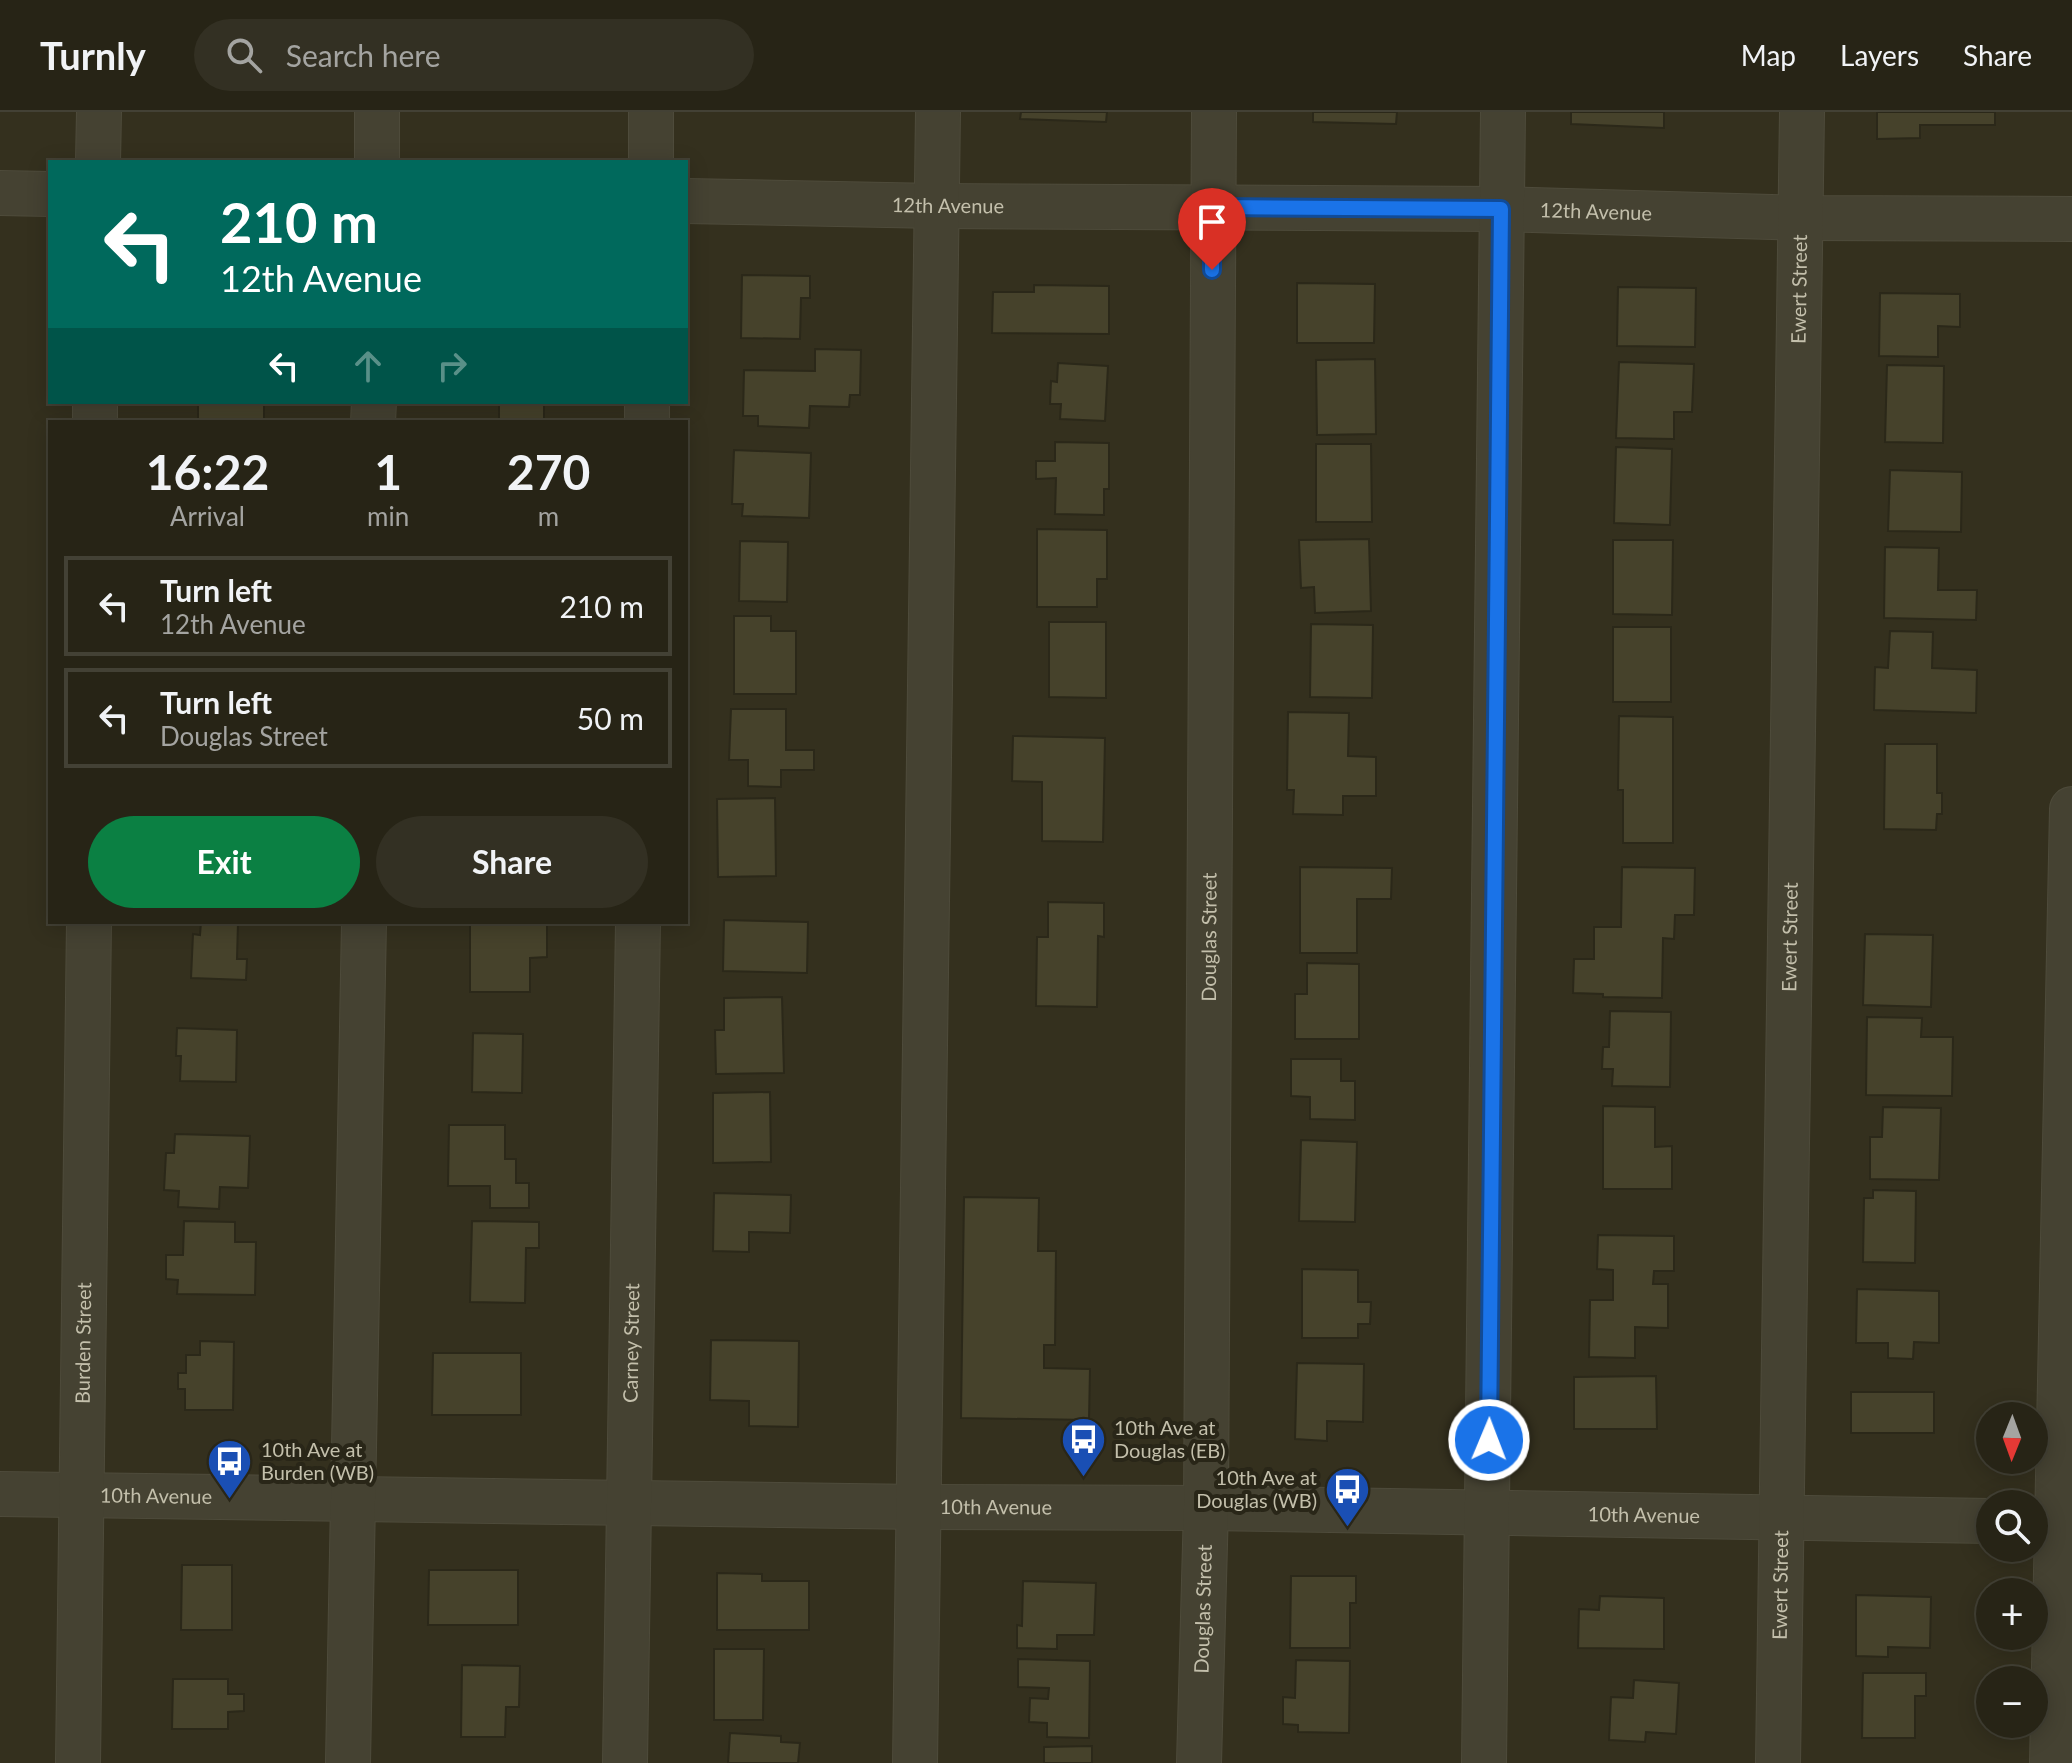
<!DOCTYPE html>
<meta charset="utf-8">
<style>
:root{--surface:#272416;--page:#333023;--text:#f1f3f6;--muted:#a4a4a1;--line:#434135;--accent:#0b8043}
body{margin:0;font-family:Lato,sans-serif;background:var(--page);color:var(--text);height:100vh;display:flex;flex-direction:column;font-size:30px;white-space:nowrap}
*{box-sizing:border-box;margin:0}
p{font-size:26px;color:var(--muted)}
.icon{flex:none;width:44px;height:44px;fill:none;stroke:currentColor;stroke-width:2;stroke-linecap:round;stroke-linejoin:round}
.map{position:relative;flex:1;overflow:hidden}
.sheet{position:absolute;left:48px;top:308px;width:640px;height:504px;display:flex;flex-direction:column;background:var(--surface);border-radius:0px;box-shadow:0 4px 20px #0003,0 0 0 2px var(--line)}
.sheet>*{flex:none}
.guide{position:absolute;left:48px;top:48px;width:640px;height:244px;border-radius:0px;box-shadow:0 4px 20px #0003,0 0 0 2px var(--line);background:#00695c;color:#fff;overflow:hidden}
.needle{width:52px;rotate:181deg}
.fabs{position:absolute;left:1976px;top:1290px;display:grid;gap:16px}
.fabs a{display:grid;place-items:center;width:72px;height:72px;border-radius:50%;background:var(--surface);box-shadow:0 4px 20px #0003,0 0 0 2px var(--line);font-size:40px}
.pin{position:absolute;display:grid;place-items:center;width:68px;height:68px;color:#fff;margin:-82px -34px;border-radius:50% 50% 50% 0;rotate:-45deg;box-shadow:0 0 8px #0007}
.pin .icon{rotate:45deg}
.me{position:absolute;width:88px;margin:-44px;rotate:1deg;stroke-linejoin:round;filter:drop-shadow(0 0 6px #0008)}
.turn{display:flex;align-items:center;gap:28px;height:168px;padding:0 40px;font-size:36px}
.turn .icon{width:104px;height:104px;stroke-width:2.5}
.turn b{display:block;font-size:56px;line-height:68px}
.lanes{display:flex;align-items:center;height:76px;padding:0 40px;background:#0003;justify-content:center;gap:40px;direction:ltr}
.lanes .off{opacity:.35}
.eta{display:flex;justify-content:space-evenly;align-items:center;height:136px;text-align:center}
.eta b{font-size:48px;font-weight:700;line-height:56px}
.primary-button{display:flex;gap:16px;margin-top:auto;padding:16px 40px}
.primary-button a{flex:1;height:92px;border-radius:48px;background:var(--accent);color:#fff;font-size:32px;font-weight:700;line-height:92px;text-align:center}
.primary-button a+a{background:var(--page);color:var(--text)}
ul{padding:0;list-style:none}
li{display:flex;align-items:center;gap:24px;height:100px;margin:0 16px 12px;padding:0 24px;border:4px solid var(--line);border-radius:0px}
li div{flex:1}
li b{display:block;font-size:30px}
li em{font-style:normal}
header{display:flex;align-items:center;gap:48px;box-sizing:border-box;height:112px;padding:0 40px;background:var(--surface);border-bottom:2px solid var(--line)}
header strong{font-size:38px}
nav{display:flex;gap:44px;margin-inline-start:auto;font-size:28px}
.search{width:560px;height:72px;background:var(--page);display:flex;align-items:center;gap:20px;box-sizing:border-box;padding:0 28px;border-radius:44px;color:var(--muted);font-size:30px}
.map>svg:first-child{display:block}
.building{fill:#46422b;stroke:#2b2819;stroke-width:2}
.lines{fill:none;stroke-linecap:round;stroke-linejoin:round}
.minor-casing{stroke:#4e4b3b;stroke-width:46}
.minor{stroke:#454232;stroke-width:44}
.route-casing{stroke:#114b97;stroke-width:20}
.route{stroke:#1a73e8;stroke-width:14}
.labels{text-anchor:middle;stroke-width:8;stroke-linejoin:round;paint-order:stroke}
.street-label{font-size:20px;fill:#c3bfab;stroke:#292618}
.poi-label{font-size:20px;fill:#c3bfab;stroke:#292618;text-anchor:start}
</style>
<header>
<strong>Turnly</strong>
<div class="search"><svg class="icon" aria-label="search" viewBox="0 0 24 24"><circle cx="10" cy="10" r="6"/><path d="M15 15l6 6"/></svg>Search here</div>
<nav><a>Map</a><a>Layers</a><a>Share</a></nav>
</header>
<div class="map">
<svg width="2072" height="1651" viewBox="0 0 2072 1651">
<rect width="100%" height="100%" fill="#34301e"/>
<g class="building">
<path d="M1021,0H1107L1106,10L1020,7Z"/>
<path d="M1313,0H1397L1396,12L1313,10Z"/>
<path d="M1571,0H1664V16L1571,12Z"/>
<path d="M1877,0H1995V13H1920V26L1877,27Z"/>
<path d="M742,163L810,164V186H801L800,227L741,226Z"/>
<path d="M1297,171L1375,172L1374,231H1297Z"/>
<path d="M1034,173L1109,174V222L992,221L993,180H1034Z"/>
<path d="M1618,175L1696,176L1695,235L1617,234Z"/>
<path d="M1880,181L1960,182V215L1938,214V245L1879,244Z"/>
<path d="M815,237L861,238L860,283H850L849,295L810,294L809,316L758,314V304H743L744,258L815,259Z"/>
<path d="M1375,247L1376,322L1317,323L1316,248Z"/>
<path d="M1619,250L1694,252L1692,300H1674V327L1616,326Z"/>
<path d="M1058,251L1108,254L1105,309L1060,307L1061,292H1050L1051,269L1057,270Z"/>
<path d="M1887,253L1944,254L1943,331L1885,330Z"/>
<rect x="198" y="290" width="66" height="20"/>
<rect x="499" y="290" width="45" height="20"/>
<path d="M1055,330L1109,331V377H1104V403L1055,402L1056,366L1036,367V349H1055Z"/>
<path d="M1316,332H1371L1372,410H1316Z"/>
<path d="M1616,335L1672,337L1670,413L1614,411Z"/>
<path d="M734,338L811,341L809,406L742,404L743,392H732Z"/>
<path d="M1890,358L1962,360L1961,420L1888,419Z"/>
<path d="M1037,417L1107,418V467H1097V495H1037Z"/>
<path d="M1369,427L1371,499L1315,501L1314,475L1301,476L1299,428Z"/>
<path d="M1613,428H1673L1672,503L1613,502Z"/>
<path d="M740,429L788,430L787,490L739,489Z"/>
<path d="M1885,435L1939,436L1938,478H1977L1976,508L1884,506Z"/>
<path d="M734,504H771V519H796V582H734Z"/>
<path d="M1049,510H1106V586L1049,585Z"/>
<path d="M1311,512L1373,513L1372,586L1310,585Z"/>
<rect x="1613" y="515" width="58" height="75"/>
<path d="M1890,519L1933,520L1932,556L1977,558L1976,601L1874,598L1875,555L1888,556Z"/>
<path d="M731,597H786V638H814V658H781V675L748,674V648H729Z"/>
<path d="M1288,600L1349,601L1348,644L1376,645V684H1343V703L1293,702L1294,678H1287Z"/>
<path d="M1619,604L1673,605V731H1623V678H1618Z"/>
<path d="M1013,624L1105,626L1103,730L1042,729V670L1012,669Z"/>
<path d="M1885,632H1937V681H1942V702H1937L1936,718L1884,717Z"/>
<path d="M775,686L776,764L718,765L717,687Z"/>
<path d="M1300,755L1392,756L1391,787H1357V841H1300Z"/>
<path d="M1622,755L1695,756L1694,803H1675L1674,827L1663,826L1662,886L1603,885V882L1573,881L1574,847H1594V815H1621Z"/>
<path d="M1048,790L1104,791V825L1098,824L1097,895L1036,894L1037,825H1048Z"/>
<path d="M724,808L808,810L807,861L723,859Z"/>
<path d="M201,810H238L237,847H247L246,868L191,866L193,822L200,823Z"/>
<path d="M470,810H547V845L530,846V880H470Z"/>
<path d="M1865,822L1933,823L1931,895L1863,893Z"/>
<path d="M1307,851L1359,852V927H1295V882H1307Z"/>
<path d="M782,885L784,961L716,962L715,918H724V886Z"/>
<path d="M1610,899L1671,900L1670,975L1612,974L1613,957H1602L1603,935H1609Z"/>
<path d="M1867,905L1922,906L1921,925H1953L1952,984L1866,983Z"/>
<path d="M177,916L237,918L236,970L180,969L181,944H176Z"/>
<path d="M473,921L523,922L522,981L472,980Z"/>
<path d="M1291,947H1341V969H1355V1008L1310,1007V985L1291,984Z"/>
<path d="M770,980L771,1050L713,1051V981Z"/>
<path d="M1603,994L1655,995V1035L1672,1034V1077H1603Z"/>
<path d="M1883,995L1941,996L1939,1068L1870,1067V1025H1882Z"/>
<path d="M449,1013H505V1047H516V1071H529V1096H490V1074H448Z"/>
<path d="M175,1022L250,1024L248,1076L220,1075L219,1097L178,1095L179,1079L164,1078L166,1041H174Z"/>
<path d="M1301,1028L1357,1030L1355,1110L1299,1109Z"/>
<path d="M1873,1078L1916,1079L1915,1151L1863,1150L1864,1086H1873Z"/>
<path d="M714,1081L791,1083L790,1121L749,1120V1140L713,1139Z"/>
<path d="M964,1085L1039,1086L1038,1139H1056L1055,1233H1044V1256L1090,1257L1089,1308L961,1306Z"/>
<path d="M184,1109L235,1110V1130H256L255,1183L177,1182L178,1168L166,1167V1143H183Z"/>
<path d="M472,1109L539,1110V1136H526L525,1191L470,1190Z"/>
<path d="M1598,1123L1674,1124V1159H1654L1653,1172H1668V1216L1635,1215V1246L1589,1245L1590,1188H1613V1158L1597,1157Z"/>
<path d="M1302,1157L1358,1158V1190H1371L1370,1212H1358V1226H1302Z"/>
<path d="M1857,1177L1939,1179V1231L1914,1230L1913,1247L1888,1246V1231H1856Z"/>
<path d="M711,1228L799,1229L798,1315L749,1314V1289L710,1288Z"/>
<path d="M200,1229L234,1230L233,1298H185V1277H178V1261H186V1243H200Z"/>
<path d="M433,1241H521V1303H432Z"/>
<path d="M1297,1251L1364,1252L1363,1310L1327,1309V1329L1295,1327Z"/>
<path d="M1656,1264L1657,1317H1574V1265Z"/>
<rect x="1851" y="1280" width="83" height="41"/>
<path d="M182,1453H232V1518H181Z"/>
<path d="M429,1458H518V1513H428Z"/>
<path d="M717,1461L762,1462V1469H809V1518H717Z"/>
<path d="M1291,1464H1356V1491H1350V1536H1290Z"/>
<path d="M1023,1469L1096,1471L1094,1523H1057V1537L1017,1536V1513L1022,1514Z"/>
<path d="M1856,1483L1931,1485L1930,1536L1888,1535V1545L1856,1544Z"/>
<path d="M1600,1484L1664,1486V1537L1578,1536L1579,1497L1599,1498Z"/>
<path d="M714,1537H764L763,1608H714Z"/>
<path d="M1018,1547L1090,1549L1089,1626L1047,1625V1611L1029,1610L1030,1586L1048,1587L1049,1576L1018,1575Z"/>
<path d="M1296,1548L1350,1549L1349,1621L1298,1620V1613L1283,1612V1585L1295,1586Z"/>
<path d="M462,1553L520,1554L519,1595H506L505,1625H461Z"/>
<path d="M1863,1561H1926V1584H1915V1626H1862Z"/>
<path d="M173,1567H228V1582H244V1599L228,1600V1617H172Z"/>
<path d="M1634,1568L1679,1571L1676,1622L1646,1620L1645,1630L1609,1628L1611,1585L1633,1586Z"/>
<path d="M730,1621L781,1624V1630L800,1631L798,1651H728Z"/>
<path d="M1092,1634V1651H1044V1635Z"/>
</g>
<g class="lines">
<defs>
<g id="minor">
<path d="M377,0V50"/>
<path d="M98,50L99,0"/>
<path d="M651,50V0"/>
<path d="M0,81L50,82"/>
<path id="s1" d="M686,89L937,94L1501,97L1802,106L2072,107"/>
<path d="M95,310V290"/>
<path d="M373,310L374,290"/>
<path d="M647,310V290"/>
<path id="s2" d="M0,1382L919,1395L1206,1396L1990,1409"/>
<path id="s3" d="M78,1651L89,810"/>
<path d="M348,1651L364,810"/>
<path id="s4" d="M625,1651L638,810"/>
<path d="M915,1651L938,0"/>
<path id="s5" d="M1199,1651L1206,1396L1214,0"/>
<path d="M1484,1651L1503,0"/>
<path id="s6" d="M1778,1651L1802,0"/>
<path d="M2052,1651L2072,697"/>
</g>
</defs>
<use href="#minor" class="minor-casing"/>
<use href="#minor" class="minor"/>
</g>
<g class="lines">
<defs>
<path id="route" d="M1212,158V95L1501,97L1489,1328"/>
</defs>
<use href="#route" class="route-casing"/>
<use href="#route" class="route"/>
</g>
<defs>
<symbol id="bus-pin" viewBox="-11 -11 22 30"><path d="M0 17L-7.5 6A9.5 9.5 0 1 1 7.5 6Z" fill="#1a4fb4" stroke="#292618"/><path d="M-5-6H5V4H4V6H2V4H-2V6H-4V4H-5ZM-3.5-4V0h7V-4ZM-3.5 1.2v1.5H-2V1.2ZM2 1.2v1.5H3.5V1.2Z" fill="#fff"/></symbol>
</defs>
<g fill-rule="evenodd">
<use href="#bus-pin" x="1058" y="1302" width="51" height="69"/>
<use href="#bus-pin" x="204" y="1324" width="51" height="69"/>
<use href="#bus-pin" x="1322" y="1352" width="51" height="69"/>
</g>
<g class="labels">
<g class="street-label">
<text dy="7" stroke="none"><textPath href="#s1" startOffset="262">12th Avenue</textPath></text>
<text dy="7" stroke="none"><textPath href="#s1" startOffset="910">12th Avenue</textPath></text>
<text dy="7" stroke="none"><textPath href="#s6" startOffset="1474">Ewert Street</textPath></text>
<text dy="7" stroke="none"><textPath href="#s5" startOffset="826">Douglas Street</textPath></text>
<text dy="7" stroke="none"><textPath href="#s6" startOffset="826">Ewert Street</textPath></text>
<text dy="7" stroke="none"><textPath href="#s4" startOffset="420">Carney Street</textPath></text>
<text dy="7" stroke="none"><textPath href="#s3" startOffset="420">Burden Street</textPath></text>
<text dy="7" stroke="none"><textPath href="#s2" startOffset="156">10th Avenue</textPath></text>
<text dy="7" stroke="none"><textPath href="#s2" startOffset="996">10th Avenue</textPath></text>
<text dy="7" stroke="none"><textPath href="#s2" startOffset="1644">10th Avenue</textPath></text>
<text dy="7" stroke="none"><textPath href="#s6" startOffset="178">Ewert Street</textPath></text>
<text dy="7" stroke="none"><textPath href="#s5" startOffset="154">Douglas Street</textPath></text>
</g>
<g class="poi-label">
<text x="1114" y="1323">10th Ave at<tspan x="1114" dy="23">Douglas (EB)</tspan></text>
<text x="261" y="1345">10th Ave at<tspan x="261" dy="23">Burden (WB)</tspan></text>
<text x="1317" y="1373" text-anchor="end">10th Ave at<tspan x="1317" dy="23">Douglas (WB)</tspan></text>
</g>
</g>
</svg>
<div class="fabs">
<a><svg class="needle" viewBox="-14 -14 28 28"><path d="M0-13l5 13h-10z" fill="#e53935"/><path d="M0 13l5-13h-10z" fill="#a4a4a1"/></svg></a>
<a><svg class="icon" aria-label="search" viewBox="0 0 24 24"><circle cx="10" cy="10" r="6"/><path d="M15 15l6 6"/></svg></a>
<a>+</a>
<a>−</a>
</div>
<div class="pin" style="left:1212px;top:158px;background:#d93025"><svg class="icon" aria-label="arrive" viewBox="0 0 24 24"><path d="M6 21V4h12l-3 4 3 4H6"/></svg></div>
<svg class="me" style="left:1489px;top:1328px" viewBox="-20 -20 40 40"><circle r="17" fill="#1a73e8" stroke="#fff" stroke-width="3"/><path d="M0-11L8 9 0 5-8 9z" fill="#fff"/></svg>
<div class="guide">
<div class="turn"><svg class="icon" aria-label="left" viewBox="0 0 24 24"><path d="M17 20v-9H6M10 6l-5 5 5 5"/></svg><div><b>210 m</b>12th Avenue</div></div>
<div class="lanes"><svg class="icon" aria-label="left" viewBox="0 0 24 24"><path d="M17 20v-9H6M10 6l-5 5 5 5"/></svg><svg class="icon off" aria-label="ahead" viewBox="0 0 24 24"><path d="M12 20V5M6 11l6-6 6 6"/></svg><svg class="icon off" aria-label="right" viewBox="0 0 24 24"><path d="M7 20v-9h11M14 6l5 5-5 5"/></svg></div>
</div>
<section class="sheet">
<div class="eta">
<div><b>16:22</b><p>Arrival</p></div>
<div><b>1</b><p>min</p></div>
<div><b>270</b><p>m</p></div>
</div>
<ul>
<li><svg class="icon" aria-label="left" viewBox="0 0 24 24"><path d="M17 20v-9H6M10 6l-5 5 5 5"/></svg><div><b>Turn left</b><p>12th Avenue</p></div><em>210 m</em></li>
<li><svg class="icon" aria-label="left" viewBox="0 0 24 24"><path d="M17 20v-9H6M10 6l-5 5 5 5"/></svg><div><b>Turn left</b><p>Douglas Street</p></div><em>50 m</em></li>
</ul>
<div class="primary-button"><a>Exit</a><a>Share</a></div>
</section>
</div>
